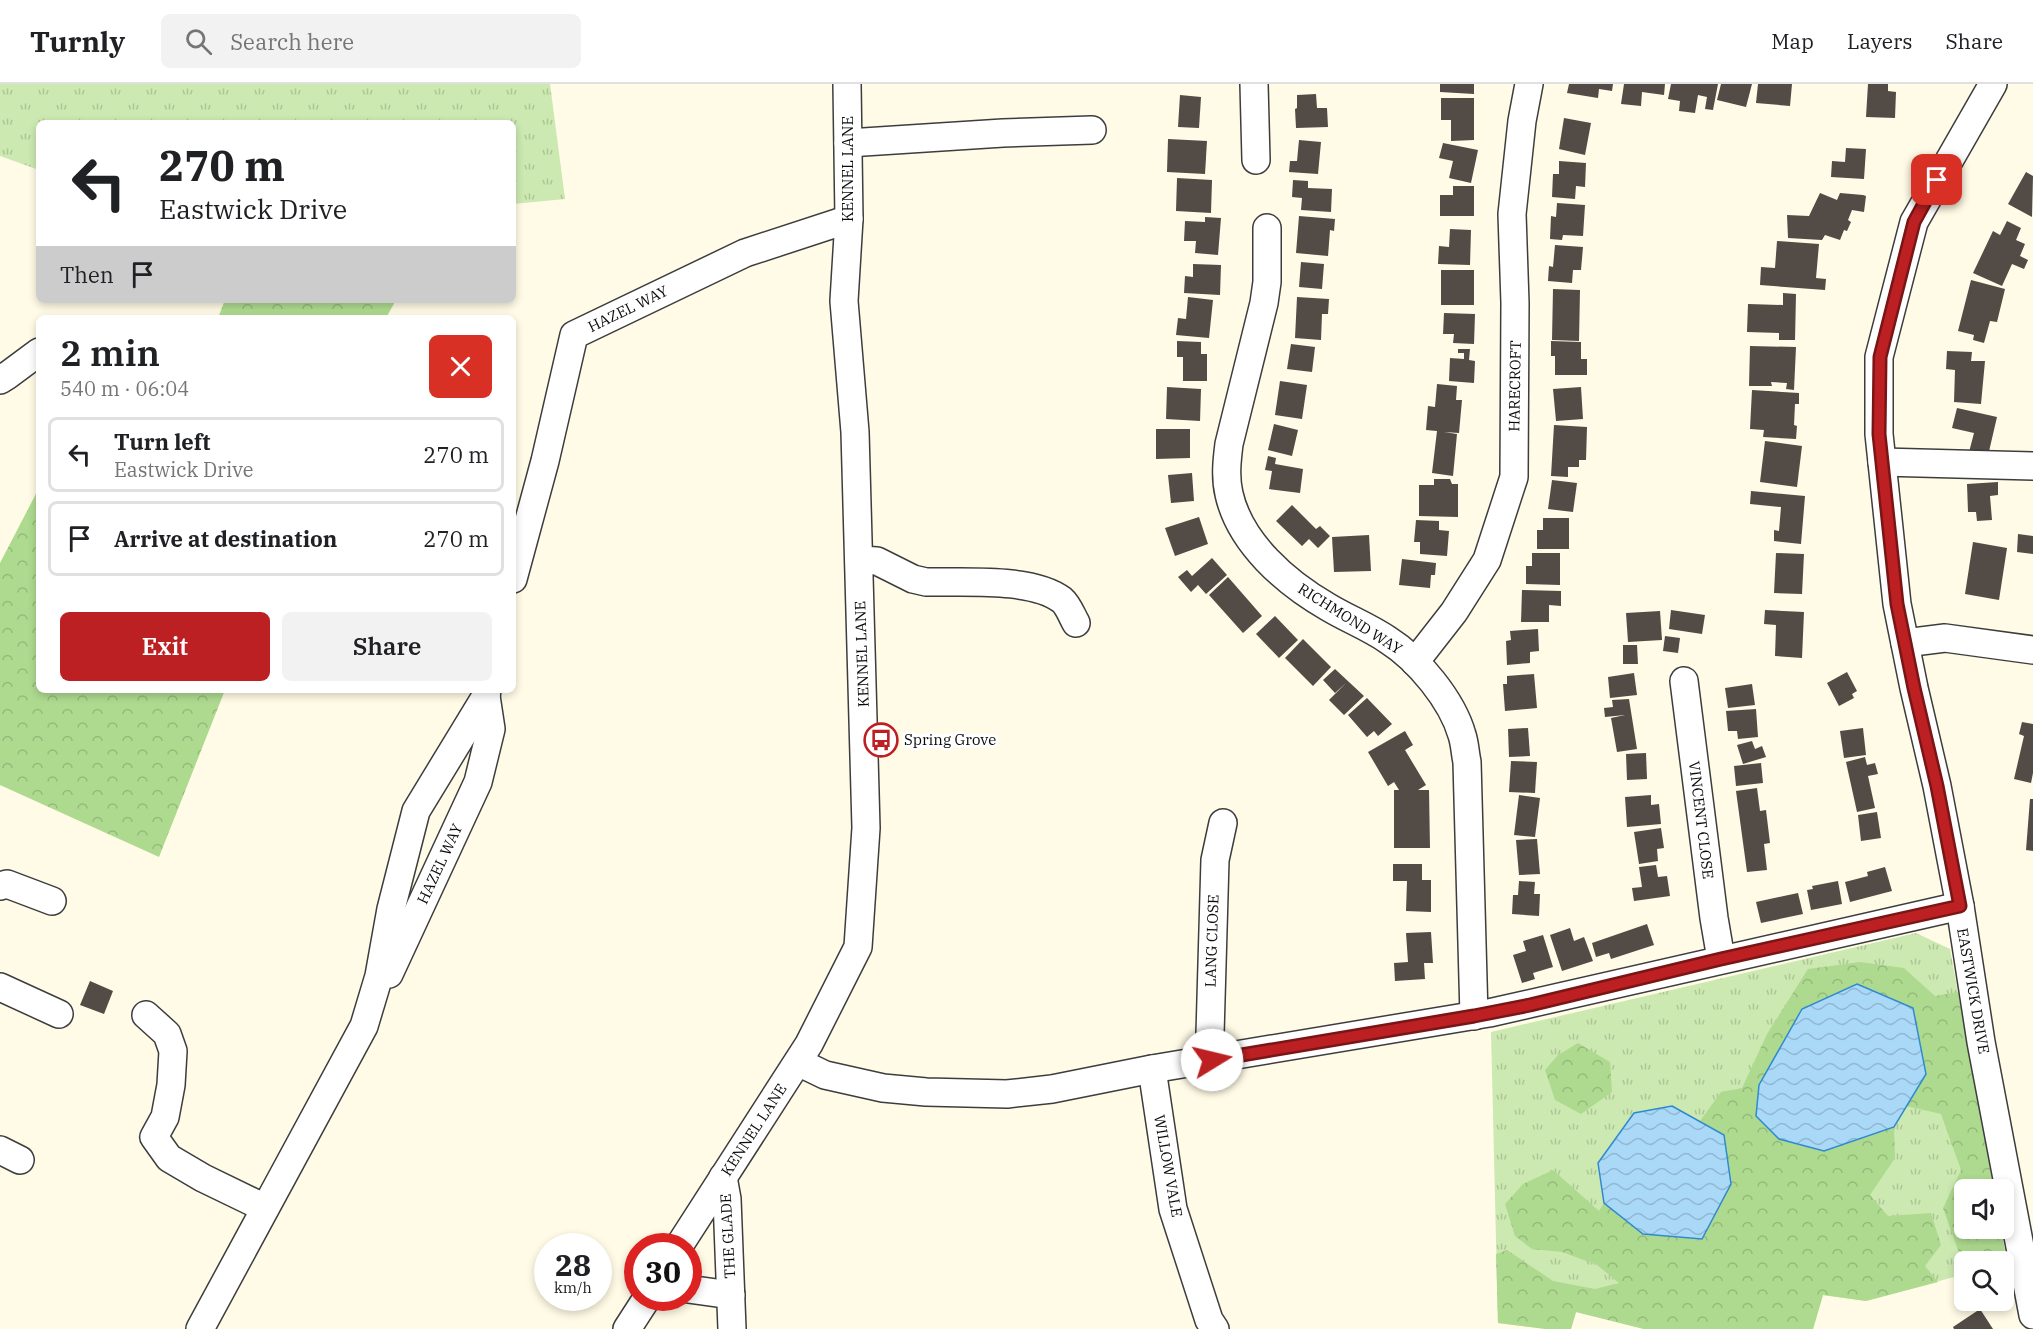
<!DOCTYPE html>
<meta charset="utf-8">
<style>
:root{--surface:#fff;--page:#f2f2f2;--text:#202124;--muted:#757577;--line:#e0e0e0;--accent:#bc2022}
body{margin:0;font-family:"IBM Plex Serif",serif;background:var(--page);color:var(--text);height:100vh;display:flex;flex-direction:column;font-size:22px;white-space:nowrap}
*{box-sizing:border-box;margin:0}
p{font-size:20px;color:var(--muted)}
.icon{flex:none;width:33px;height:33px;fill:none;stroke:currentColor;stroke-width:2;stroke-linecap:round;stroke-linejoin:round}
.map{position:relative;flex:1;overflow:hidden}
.details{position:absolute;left:36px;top:231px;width:480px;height:378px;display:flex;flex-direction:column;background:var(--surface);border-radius:9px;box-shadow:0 3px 9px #0003}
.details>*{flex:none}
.banner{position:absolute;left:36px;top:36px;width:480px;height:183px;border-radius:9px;box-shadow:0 3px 9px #0003;background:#fff;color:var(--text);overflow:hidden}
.controls{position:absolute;left:1954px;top:1095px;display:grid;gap:12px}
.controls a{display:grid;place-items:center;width:60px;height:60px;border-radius:9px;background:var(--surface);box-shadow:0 3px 9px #0003;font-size:30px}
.speed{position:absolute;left:534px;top:1149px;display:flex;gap:12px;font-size:30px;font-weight:700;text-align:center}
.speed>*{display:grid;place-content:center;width:78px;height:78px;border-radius:50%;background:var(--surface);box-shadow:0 3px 9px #0003;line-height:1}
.speed small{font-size:15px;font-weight:400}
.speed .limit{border:9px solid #d22;background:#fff;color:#111}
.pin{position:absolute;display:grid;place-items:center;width:51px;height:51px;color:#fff;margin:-26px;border-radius:12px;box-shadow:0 3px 9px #0006}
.me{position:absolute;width:66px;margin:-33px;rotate:81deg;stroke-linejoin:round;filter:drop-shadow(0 0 4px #0008)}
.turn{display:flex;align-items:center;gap:21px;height:126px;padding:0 24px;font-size:27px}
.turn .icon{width:78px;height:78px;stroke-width:2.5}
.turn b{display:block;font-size:42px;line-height:51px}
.then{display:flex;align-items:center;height:57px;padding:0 24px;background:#0003;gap:12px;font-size:22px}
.round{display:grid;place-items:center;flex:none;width:63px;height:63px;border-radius:9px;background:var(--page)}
.headline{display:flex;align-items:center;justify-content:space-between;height:102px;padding:0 24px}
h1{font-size:36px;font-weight:600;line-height:45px}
.cta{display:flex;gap:12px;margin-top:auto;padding:12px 24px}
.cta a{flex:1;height:69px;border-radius:9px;background:var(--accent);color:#fff;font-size:24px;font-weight:600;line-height:69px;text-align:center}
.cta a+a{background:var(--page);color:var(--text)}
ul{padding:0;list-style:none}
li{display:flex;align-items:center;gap:18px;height:75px;margin:0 12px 9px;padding:0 12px;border:3px solid var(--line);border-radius:9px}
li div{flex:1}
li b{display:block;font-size:22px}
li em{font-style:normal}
header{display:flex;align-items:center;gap:36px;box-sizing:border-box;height:84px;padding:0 30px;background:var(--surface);border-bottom:2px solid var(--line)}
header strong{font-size:28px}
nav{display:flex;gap:33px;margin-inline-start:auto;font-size:21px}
.search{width:420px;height:54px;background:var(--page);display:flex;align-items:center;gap:15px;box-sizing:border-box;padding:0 21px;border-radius:9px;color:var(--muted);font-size:22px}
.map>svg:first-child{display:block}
.grass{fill:url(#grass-tufts)}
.forest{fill:url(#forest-crowns)}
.water{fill:url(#water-waves);stroke:#308ad0;stroke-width:1.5}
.building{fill:#524b46}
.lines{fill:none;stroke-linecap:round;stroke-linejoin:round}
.minor-casing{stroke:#3d3d3d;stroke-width:30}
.minor{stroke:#fff;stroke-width:27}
.route-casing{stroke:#7a1516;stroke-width:15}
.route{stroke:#bc2022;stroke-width:10}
.labels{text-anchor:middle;stroke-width:6;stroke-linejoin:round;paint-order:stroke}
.street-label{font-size:15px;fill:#0a0a0a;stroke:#fff}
.poi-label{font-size:15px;fill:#0a0a0a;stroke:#fff;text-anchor:start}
</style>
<header>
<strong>Turnly</strong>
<div class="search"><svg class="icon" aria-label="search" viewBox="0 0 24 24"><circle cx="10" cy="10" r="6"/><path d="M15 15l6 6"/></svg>Search here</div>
<nav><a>Map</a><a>Layers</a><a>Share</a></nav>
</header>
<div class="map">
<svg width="2033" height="1245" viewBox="0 0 2033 1245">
<defs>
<pattern id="grass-tufts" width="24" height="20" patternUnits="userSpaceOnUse" patternTransform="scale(1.5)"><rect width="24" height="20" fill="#cce9b1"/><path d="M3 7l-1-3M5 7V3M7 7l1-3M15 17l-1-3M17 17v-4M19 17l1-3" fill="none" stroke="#aec697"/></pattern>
<pattern id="forest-crowns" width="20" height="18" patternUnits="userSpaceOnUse" patternTransform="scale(1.5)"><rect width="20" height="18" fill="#aeda8f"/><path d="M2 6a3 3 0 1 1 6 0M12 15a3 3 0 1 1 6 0" fill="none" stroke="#94ba7a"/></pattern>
<pattern id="water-waves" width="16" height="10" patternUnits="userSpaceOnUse" patternTransform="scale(1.5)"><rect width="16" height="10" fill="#aad8f7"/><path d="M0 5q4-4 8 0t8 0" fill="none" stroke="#91b8d2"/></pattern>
</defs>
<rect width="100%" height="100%" fill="#fffbe6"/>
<g class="grass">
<path d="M0,0H550L565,115L513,120V39H39V86L0,72Z"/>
<path d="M1916,849L1950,865L1994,1105L1965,1106V1144L2001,1145L2007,1179L2004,1180V1178H1965V1190L1866,1217L1823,1211L1813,1245H1644L1576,1228L1571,1245H1546L1498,1239L1491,948Z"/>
</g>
<g class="forest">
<path d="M225,216H396L386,234H218Z"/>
<path d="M39,404V606H225L159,773L0,701V479Z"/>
<path d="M1860,878L1904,884L1935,912L1958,908L1994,1105L1965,1106V1144L2001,1145L2007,1179L2004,1180V1178H1965V1186L1943,1124L1961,1086L1941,1030L1906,1022L1926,990L1824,1067L1894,1043L1895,1074L1870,1111L1888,1132L1931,1129L1941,1161L1925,1182L1938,1198L1866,1217L1823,1211L1813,1245H1644L1576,1228L1571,1245H1546L1498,1239L1496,1170L1507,1166L1553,1197L1595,1205L1619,1199L1597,1181L1562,1168L1532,1165L1515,1152L1505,1120L1523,1100L1553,1086L1599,1127L1604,1119L1643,1150L1724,1051L1700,1037L1721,1008L1742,1004L1767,950L1808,885Z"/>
<path d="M1578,959L1610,978L1612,1008L1581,1030L1555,1016L1545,986L1558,971Z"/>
</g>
<g class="water">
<path d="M1857,900L1913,924L1926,990L1894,1043L1824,1067L1779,1055L1756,1032L1759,1001L1802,925Z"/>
<path d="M1672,1022L1724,1051L1731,1100L1702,1155L1643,1150L1604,1119L1598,1079L1634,1029Z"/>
</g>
<g class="building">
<path d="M1440,0H1474V10L1440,8Z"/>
<path d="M1569,0H1613L1612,7L1599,5L1598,14L1567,9Z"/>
<path d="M1624,0H1665L1664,11L1642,8L1641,22L1621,20Z"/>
<path d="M1671,0H1718L1713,26L1705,25L1707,13L1698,11L1695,29L1679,27L1680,17L1668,15Z"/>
<path d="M1721,0H1752L1746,23L1717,16Z"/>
<path d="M1758,0H1792L1790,22L1756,19Z"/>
<path d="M1868,0H1888V7L1896,8L1895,34L1866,33Z"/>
<path d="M1316,10L1317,24H1327L1328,43L1296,44L1295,25L1297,24V11Z"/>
<path d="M1180,11L1201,13L1199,44L1178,43Z"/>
<path d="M1441,14H1474V56L1451,57V36H1441Z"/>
<path d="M1564,34L1591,39L1585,71L1559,65Z"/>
<path d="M1168,55L1207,57L1205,90L1167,88Z"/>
<path d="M1299,56L1321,58L1318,90L1289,88L1290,77H1297Z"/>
<path d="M1443,59L1478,66L1471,99L1449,94L1453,77L1439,74Z"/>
<path d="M1846,64L1866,65L1864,95L1831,93L1832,77L1845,78Z"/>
<path d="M1559,77L1586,79L1585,103L1576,102L1575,115L1552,113L1553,90H1559Z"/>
<path d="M2026,88L2033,92L2032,133L2008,120Z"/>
<path d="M1177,94L1212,96L1211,129L1176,127Z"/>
<path d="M1293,96L1308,97V104L1332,105L1331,128L1301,126L1302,114L1292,113Z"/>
<path d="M1453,102H1474V132H1440V111H1453Z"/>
<path d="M1820,109L1837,116L1840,109L1863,111L1866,112L1864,128L1852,126L1848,136L1851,138L1847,147L1844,146L1840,156L1825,151L1822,156L1788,154L1787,131L1809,132Z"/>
<path d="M1557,119L1585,121L1583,152L1563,151L1562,156L1550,155L1551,132L1556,133Z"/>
<path d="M1299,132L1335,135L1334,147L1330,146L1328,172L1296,169Z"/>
<path d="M1205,133L1221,134L1218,171L1195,169L1196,157H1184L1185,137L1205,138Z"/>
<path d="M2007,137L2021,144L2016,156L2025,160L2020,172L2028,176L2024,185L2012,180L2002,202L1973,189L1993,147L2000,151Z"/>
<path d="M1450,145L1471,146L1470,181L1438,180L1439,162L1449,163Z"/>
<path d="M1777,157L1819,160L1816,194L1826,195L1825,206L1760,201L1761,183L1775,184Z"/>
<path d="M1555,161L1583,163L1581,186H1573L1572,199L1548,197L1549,182L1553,183Z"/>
<path d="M1301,178L1324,180L1322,205L1299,203Z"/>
<path d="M1193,180L1221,181L1220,211L1184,209L1185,192L1193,193Z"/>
<rect x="1441" y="186" width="33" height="35"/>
<path d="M1971,196L2005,205L1997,238L1990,237L1984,259L1973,256L1974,251L1958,247Z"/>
<path d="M1553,205L1580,206L1579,257L1552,256Z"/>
<path d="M1783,209L1796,210L1795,256H1779V249L1747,248L1748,220L1783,221Z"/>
<path d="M1188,213L1213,216L1209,254L1176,251L1178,234L1186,235Z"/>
<path d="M1297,213L1329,215L1328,230H1322L1321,256L1295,254Z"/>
<path d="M1444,229L1475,230L1474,260L1453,259L1454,250H1443Z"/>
<path d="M1177,257L1201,258V270H1207V297H1183V273H1177Z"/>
<path d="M1551,257L1581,258V275H1587V291H1555V272H1551Z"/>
<path d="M1291,260L1315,263L1312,288L1287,285Z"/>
<path d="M1750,262L1796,263L1794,306L1786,305L1787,299L1771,298L1772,302H1749Z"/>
<path d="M1458,265H1470L1469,276L1475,277L1474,299L1449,297L1450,274L1464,275V269H1458Z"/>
<path d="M1947,267L1972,268L1971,277H1985L1981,320L1954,318L1955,286L1946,285Z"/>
<path d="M1280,297L1307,301L1302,335L1275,331Z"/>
<path d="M1437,300L1457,302L1456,316H1462L1459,349L1444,348L1457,350L1453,392L1432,389L1437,347L1426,346L1428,322L1435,323Z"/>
<path d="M1167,303L1201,305L1200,337L1166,335Z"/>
<path d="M1581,303L1583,335L1556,337L1553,305Z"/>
<path d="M1752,306L1799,309V320H1795L1794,341L1797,342L1796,355L1763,353L1764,346L1750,345Z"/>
<path d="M1957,324L1997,333L1987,376L1968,372L1974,349L1952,344Z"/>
<path d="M1274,340L1298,346L1292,372L1268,366Z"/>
<path d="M1554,341L1587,343L1586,376H1579V383H1568V393L1551,392Z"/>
<path d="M1156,345H1190V374L1156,375Z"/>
<path d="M1765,357L1802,362L1797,403L1760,398Z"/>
<path d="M1268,372L1276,374L1275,380L1303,385L1300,409L1269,405L1272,387L1265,386Z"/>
<path d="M1192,389L1194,417L1171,419L1168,391Z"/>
<path d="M1434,395H1450L1452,400H1458V433L1419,432V401H1434Z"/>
<path d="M1552,396L1577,399L1573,428L1548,425Z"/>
<path d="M1998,398V411L1990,412L1992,436L1977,437L1976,428H1968L1967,400Z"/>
<path d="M1751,407L1805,412L1801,460L1774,457V446L1779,447L1781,423L1750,420Z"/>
<path d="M1292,421L1316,445L1320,442L1330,452L1318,464L1309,455L1302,462L1276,437Z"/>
<path d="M1199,433L1208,460L1175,472L1165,444Z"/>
<path d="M1543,434H1569V465H1537V446H1543Z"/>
<path d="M1416,436L1439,437V446L1449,447L1447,472L1420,470V458H1414Z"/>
<path d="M2018,450L2033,452V470L2017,468Z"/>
<path d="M1369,451L1371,487L1334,488L1332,453Z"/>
<path d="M1973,458L2007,464L1999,516L1965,510Z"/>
<path d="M1532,469H1560V501L1526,500V482H1532Z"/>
<path d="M1776,469L1804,470L1802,510L1774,509Z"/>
<path d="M1212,474L1227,491L1206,510L1198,501L1191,508L1178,493L1187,486L1192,492Z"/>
<path d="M1402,475L1436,479L1435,491H1431L1430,504L1399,501Z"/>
<path d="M1228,493L1262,532L1243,549L1209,511Z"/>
<path d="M1522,506L1561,507V522L1549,521V538H1521Z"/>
<path d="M1671,526L1705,531L1702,550L1669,545Z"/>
<path d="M1765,526L1804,528L1802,574L1775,572L1776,541L1764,540Z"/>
<path d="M1660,527L1662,556L1628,558L1626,529Z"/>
<path d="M1275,532L1298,556L1279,574L1256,550Z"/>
<path d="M1538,545L1539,567L1530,568V579L1507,581L1506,557L1511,556L1510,547Z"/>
<path d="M1665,552L1680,554L1678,569L1663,567Z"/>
<path d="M1303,555L1331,583L1313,602L1285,574Z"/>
<path d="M1623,561H1637L1638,580H1623Z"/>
<path d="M1335,585L1364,612L1344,631L1329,616L1346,599L1335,609L1323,596Z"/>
<path d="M1847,588L1857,607L1852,610L1854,614L1839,622L1827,599Z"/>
<path d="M1634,589L1637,611L1610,614L1608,593Z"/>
<path d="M1534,590L1537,624L1505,627L1503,600H1507V592Z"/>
<path d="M1752,600L1755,621L1728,624L1725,604Z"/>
<path d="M1367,614L1392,640L1378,652L1374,647L1367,653L1348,631Z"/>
<path d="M1629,615L1637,665L1617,668L1611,634L1625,631L1605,633L1604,624L1613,623L1612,616Z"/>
<path d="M1756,625L1758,653L1738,655L1737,647H1728L1726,627Z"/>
<path d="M2022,638L2033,640V689L2031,699L2014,695L2024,652L2019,650Z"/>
<path d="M1528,644L1530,672L1509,673L1508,645Z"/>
<path d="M1863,644L1866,671L1844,674L1840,647Z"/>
<path d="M1405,647L1413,661L1405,666L1426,701L1418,706H1429L1430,764H1394V706H1399L1394,698L1388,702L1368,668Z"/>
<path d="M1752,657L1755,665L1762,662L1766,673L1743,680L1737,661Z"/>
<path d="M1646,669L1647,695L1627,696L1626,670Z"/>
<path d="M1865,673L1867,681L1875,679L1878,690L1868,692L1875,724L1857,728L1846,678Z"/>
<path d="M1511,677L1537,678L1535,709L1509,708Z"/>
<path d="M1761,679L1763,699L1736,702L1734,682Z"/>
<path d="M1757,704L1760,727L1766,726L1770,759L1764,760L1767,786L1747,788L1736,707Z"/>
<path d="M1519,711L1540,714L1535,753L1514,751Z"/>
<path d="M1651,711V721L1659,720L1661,740L1627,743L1625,713Z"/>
<path d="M2030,715H2033V767L2026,766Z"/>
<path d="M1877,728L1881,754L1861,757L1858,731Z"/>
<path d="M1661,744L1664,764L1657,765L1658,777L1639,780L1634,748Z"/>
<path d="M1537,755L1540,790L1519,791L1516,756Z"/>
<path d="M1393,780H1422V796H1431V828L1406,827L1407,797H1393Z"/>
<path d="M1656,781L1658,793L1667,792L1670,812L1634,817L1632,804L1642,803L1639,783Z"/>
<path d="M1885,783L1892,807L1850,818L1845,798L1868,792L1867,788Z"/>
<path d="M1519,797L1535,798L1534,810H1540L1539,832L1512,830L1513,811H1518Z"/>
<path d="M1838,797L1842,820L1811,826L1807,806L1813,805L1812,802Z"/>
<path d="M1798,809L1803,830L1761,839L1756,818Z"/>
<path d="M1647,840L1654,861L1611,875L1609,869L1596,873L1592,859Z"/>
<path d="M1570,844L1574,857L1584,853L1593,877L1562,887L1550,851Z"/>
<path d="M1431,848L1433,879H1424L1425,895L1395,897L1394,879L1408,878L1406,849Z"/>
<path d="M1543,851L1553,883L1533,889L1535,895L1522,899L1513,871L1526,867L1523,857Z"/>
<path d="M90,897L113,907L104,930L80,921Z"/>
<path d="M1980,1225L1993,1245H1954L1953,1243Z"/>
</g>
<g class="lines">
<defs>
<g id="minor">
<path d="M1254,0L1256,76"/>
<path d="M1993,0L1914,138L1879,273V350L1897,520L1914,604L1937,702L1960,822L1981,958L2033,1231"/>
<path d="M848,59L1003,49L1092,46"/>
<path d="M1267,144V198L1264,219L1229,360C1227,376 1225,393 1229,410C1240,459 1286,499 1328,523C1348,535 1369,543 1388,556C1418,575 1452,616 1462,651C1465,660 1465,669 1467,678L1474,932"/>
<path d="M0,296L8,291L39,268"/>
<path d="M1882,378L2033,382"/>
<path d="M859,476L877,477L913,495L926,498C962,499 1032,493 1062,516C1068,521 1072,532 1076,539"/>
<path d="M513,495L545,377L574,251L745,169L849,135"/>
<path d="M1905,559L1945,554L2033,566"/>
<path d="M1415,578L1454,528L1487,476L1514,393L1515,219L1512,130L1522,37L1529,0"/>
<path d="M1684,597L1714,834L1721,875"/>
<path d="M0,802L7,800L52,817"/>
<path d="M389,890L478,698L491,645L486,612"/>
<path d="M0,903L59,930"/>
<path d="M146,931L167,950L173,967L171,1001L165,1033L154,1053L169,1074L203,1094L265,1124"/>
<path d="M1212,976L1210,950L1215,776L1223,739"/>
<path d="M798,978L825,991L883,1004L926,1008L1007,1010L1052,1005L1152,985L1489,929L1960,822"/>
<path d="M1152,985L1173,1125L1209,1236L1215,1245"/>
<path d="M0,1066L20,1076"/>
<path d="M723,1093L727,1115L732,1245"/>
<path d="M679,1162L809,960L858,863L866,744L855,348L844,217L849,135L847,0"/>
<path d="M688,1205L731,1211"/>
<path d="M200,1245L364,942L379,892L391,825L416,727L486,612L487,606"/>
<path d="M627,1245L647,1214"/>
</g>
</defs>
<use href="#minor" class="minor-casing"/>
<use href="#minor" class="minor"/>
</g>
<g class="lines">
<defs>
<path id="route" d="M1212,976L1474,932L1530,921L1721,875L1960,822L1937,702L1914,604L1897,520L1879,350L1880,273L1914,138L1937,96"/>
</defs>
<use href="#route" class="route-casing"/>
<use href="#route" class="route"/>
</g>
<defs>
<symbol id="bus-ring" viewBox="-11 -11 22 22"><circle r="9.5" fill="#fff" stroke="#bc2022" stroke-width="1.5"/><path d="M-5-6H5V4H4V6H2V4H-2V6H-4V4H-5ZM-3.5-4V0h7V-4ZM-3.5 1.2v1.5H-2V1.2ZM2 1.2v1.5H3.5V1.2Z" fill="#bc2022"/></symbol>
</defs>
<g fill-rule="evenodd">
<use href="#bus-ring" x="862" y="637" width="38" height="38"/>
</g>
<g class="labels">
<g class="street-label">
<text transform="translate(848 85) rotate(-90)" y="5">KENNEL LANE</text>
<text transform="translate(628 225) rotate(-26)" y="5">HAZEL WAY</text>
<text transform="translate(1515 302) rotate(-89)" y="5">HARECROFT</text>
<text transform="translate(1350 535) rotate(32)" y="5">RICHMOND WAY</text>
<text transform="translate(862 570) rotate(-92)" y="5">KENNEL LANE</text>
<text transform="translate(1701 736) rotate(83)" y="5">VINCENT CLOSE</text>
<text transform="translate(440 780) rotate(-65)" y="5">HAZEL WAY</text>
<text transform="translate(1212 857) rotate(-88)" y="5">LANG CLOSE</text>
<text transform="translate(1973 907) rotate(80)" y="5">EASTWICK DRIVE</text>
<text transform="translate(754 1046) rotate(-57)" y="5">KENNEL LANE</text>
<text transform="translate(1168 1082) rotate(80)" y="5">WILLOW VALE</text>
<text transform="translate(728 1152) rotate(-93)" y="5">THE GLADE</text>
</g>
<g class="poi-label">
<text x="904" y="661">Spring Grove</text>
</g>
</g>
</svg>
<div class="controls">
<a><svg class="icon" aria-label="sound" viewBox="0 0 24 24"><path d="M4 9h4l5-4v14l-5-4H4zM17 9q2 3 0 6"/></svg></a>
<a><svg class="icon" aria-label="search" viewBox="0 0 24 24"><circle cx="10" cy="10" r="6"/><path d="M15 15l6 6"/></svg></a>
</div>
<div class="speed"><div>28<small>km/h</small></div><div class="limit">30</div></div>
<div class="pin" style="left:1937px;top:96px;background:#d93025"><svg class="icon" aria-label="arrive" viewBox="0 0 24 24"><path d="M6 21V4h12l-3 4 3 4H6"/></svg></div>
<svg class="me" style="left:1212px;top:976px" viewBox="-20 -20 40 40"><circle r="19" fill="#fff"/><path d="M0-13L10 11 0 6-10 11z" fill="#bc2022"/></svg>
<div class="banner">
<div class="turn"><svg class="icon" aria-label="left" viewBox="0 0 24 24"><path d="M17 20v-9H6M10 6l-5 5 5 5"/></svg><div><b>270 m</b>Eastwick Drive</div></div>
<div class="then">Then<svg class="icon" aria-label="arrive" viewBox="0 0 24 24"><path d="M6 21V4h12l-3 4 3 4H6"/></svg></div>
</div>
<section class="details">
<div class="headline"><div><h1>2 min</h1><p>540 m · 06:04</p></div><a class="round" style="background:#d93025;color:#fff"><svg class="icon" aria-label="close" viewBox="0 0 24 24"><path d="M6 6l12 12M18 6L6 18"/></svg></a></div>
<ul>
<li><svg class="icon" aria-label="left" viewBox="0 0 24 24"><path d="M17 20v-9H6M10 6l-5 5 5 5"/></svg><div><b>Turn left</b><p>Eastwick Drive</p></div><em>270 m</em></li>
<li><svg class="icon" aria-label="arrive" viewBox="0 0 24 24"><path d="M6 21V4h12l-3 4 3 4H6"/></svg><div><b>Arrive at destination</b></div><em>270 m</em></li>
</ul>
<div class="cta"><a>Exit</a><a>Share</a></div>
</section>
</div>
